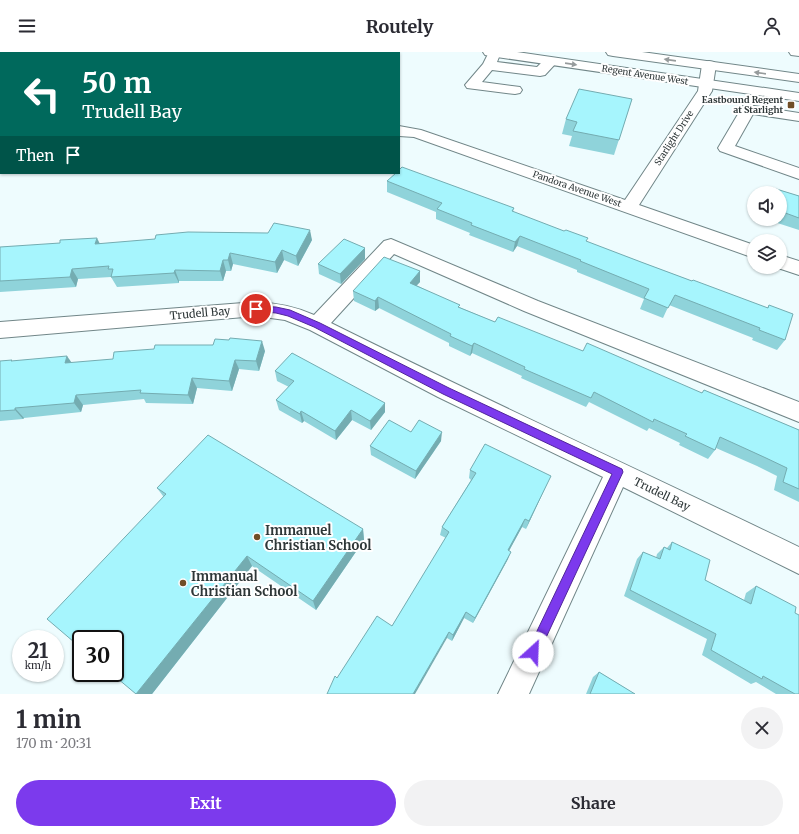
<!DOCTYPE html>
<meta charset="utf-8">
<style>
:root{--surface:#fff;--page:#f2f2f3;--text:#2b2b33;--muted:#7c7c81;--accent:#7c3aed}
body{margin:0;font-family:Merriweather,serif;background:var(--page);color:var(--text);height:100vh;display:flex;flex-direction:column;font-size:15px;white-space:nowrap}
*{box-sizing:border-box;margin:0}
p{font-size:13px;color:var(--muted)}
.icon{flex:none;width:22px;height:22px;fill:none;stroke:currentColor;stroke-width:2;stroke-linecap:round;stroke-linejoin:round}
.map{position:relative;height:642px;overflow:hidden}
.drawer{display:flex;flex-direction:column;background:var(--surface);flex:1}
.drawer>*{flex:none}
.top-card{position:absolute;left:0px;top:0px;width:400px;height:122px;box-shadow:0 1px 3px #0004;background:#00695c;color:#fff;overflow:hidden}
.tools{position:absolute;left:747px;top:134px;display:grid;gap:8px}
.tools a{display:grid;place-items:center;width:40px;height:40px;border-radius:50%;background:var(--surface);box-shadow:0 1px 3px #0004;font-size:20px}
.speed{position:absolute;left:12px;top:578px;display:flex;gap:8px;font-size:20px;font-weight:700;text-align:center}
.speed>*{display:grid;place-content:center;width:52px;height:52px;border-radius:50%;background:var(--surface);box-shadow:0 1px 3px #0004;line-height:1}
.speed small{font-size:10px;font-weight:400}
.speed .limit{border:2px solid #111;border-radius:6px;background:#fff;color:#111}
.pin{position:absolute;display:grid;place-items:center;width:34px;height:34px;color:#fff;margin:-17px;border:2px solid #fff;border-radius:50%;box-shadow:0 1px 4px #0007}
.me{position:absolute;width:44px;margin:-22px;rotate:25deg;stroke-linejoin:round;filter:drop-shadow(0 0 3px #0008)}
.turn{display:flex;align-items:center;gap:14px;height:84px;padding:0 16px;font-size:18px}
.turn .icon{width:52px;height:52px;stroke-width:2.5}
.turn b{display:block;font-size:28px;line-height:34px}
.then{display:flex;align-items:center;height:38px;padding:0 16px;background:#0003;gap:8px;font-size:15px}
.round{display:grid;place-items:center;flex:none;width:42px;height:42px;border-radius:21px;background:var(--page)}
.head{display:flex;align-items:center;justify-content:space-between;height:68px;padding:0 16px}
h1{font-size:24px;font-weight:700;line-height:30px}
.action{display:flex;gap:8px;margin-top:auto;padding:8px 16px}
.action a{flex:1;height:46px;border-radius:24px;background:var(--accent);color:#fff;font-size:16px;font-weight:700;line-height:46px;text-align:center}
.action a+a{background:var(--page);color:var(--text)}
header{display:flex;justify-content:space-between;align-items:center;height:52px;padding:0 16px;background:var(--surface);font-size:18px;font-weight:700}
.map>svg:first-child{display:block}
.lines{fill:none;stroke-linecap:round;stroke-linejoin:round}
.minor-casing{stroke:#718688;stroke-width:2}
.major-casing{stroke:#718688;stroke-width:2}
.minor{fill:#fff;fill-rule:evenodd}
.major{fill:#fff;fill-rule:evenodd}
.wall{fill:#8fd3da}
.shaded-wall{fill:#74acb1}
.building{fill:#a6f5fd;stroke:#74acb1}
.oneway{fill:#969b9c}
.route{fill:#7c3aed;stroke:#51269a}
.poi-dot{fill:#704e26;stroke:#fff;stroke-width:1.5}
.labels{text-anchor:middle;stroke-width:4;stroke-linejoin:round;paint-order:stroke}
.far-street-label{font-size:9px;fill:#2e3738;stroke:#fff}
.far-poi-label{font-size:9px;font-weight:bold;fill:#2e3738;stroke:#fff;text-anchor:end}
.street-label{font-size:11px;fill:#2e3738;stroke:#fff}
.near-poi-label{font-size:13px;font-weight:bold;fill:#2e3738;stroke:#fff;text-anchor:start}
</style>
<header><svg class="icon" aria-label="menu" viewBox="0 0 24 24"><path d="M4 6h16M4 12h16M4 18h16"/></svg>Routely<svg class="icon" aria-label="person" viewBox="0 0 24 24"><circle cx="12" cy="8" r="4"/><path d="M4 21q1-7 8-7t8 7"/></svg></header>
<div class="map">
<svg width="799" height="642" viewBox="0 0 799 642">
<rect width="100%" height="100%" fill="#eefcfe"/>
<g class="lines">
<defs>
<g id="minor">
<path d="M489,0H501L497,10L537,15L546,6H556L558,9L545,23L540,24L492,18L482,30L520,35L522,38L520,41L515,42L467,36L465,33L483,12Z"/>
<path d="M789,0H799V4L791,3Z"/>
<path d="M709,9L714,10L716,13L712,39L639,153L754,193V206L414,85L399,84V74L421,78L625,148L698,39L702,13L704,10Z"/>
<path d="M748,53L799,61V69L753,62L735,94L799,116V127L720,99L718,96L741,57L743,54Z"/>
<path d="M391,187L538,249L799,350V370L524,259L394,202L331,271C486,348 643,420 799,495V522L623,435L529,642H498L603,425L438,345L310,278L285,268L256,264L0,286V270L256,250C277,251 294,254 314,263L384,189Z"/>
<path d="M780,203L799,209V223L775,215H780Z"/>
</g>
<g id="major">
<path d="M483,0H517L799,41V49L490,4L485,3Z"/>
<path d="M606,0H642L799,22V30L613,4L608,3Z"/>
</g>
</defs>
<use href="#minor" class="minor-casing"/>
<use href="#major" class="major-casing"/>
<use href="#minor" class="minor"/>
<use href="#major" class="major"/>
</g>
<g class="wall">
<path d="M1,17V46L0,45V18Z"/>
<path d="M632,47L614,103L569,94L572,84L562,82L566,67Z"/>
<path d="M387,129L514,156L513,160L587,190L692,229L767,256L769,253L785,288L777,298L752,288L753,286L669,253L663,266L640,257L644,247L577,220V218L517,194L513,200L469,183L470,181L436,167V160L387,140Z"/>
<path d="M773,136L799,144V178L765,167H780V141H770Z"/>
<path d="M312,188L298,214L284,208L277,221L233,212L231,219H226L223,229H179V231L117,235L111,225L78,227L76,235L0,240V195L100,192Z"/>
<path d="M365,196V207L341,232L319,222L318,212Z"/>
<path d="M420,219V230L416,233L459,255L495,270L583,299L702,341L704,338L799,378V450L774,438L777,424L757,414L716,396L715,398L708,407L679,393L680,391L649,376L647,379L589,350L586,355L521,326L522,324L472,301L470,304L449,294V291L379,256L375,259L354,249L353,239Z"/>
<path d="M265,299L259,319L239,317L232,339L197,336L193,352L146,351L144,347L83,353L81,360L24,366L23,367L0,369V309L72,311Z"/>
<path d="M275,319L385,360L371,378L352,368L336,388L304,369L302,371L279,358L276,348L289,335L277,329Z"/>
<path d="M411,380L441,389L415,427L371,403L370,394Z"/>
<path d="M470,418L547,432L526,477L522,475L509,499L508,507L473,571L464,566L452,589L447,586L337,626L392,574L446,486L440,483L442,475L471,428L469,426Z"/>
<path d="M157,436L363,477L364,488L316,558L252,514L152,642H136L163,444Z"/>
<path d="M672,490L705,528L744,548L746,541L756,534L795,561L799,642H776L756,630L751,632L702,603L707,587L624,544L637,507L643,500L656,506L657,502L664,495L667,496Z"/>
<path d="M599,620L635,642H586L593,625Z"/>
</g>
<g class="shaded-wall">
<path d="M72,0H96L95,1H70Z"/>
<path d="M310,178L312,188L298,214L296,204Z"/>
<path d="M520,184L517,194L513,200L515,190Z"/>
<path d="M97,186L102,196L95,192Z"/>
<path d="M365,196V207L341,232L340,222Z"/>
<path d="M282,198L284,208L277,221L275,210Z"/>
<path d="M230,201L233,212L231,219L228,208Z"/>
<path d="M223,208L226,219L223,229L220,219Z"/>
<path d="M72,217L78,227L76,235L70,225Z"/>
<path d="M175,218L179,229V231L174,221Z"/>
<path d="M420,219V230L410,241V231Z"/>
<path d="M378,245L379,256L375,259V249Z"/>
<path d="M262,289L265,299L259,319L256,309Z"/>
<path d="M474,291L472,301L470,304L472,294Z"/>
<path d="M67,304L74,314L65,311Z"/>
<path d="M235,308L239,317L232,339L229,329Z"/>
<path d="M192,326L197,336L193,352L188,343Z"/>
<path d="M76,343L83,353L81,360L74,351Z"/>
<path d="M385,351V360L371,378L370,369Z"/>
<path d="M15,356L24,366L23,367L15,358Z"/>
<path d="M351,358L352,368L336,388L335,379Z"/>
<path d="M301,359L304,369L302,371L300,362Z"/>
<path d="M442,380L441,389L415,427L416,419Z"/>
<path d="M551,424L547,432L526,477L529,469Z"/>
<path d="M525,467L522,475L505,506L508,498Z"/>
<path d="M363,477L364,488L316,558L313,549Z"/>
<path d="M511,500L508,507L473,571L475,566Z"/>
<path d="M247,504L252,514L152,642H136Z"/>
<path d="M466,560L464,566L452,589L453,583Z"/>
<path d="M449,580L447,586L415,642H413Z"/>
</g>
<g class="building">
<path d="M25,0H72L70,1H24Z"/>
<path d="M166,0H178L181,1H164Z"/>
<path d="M1,17V32H0V18Z"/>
<path d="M579,37L632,47L619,88L573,79L577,70L566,67Z"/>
<path d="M402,115L514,156L512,159L564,179L566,178L588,186L586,189L641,210L692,229L693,228L768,256L769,253L793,262L785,288L759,278L760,276L675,243L668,256L644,246L649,237L580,209L581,208L520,184L515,190L471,173L472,171L437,157L442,151L387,129L396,121H399V118Z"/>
<path d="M773,136L799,144V166L780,159V141H771Z"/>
<path d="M274,171L310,178L296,204L282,198L275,210L230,201L228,208H223L220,219L175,218L174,221L111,225L113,217H108L109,214L72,217L70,225L0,229V195L60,191V188L97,186L95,192L155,187L156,183L188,180L268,181Z"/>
<path d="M344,187L365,196L340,222L318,212Z"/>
<path d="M384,205L420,219L410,231L460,253L458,255L495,270L498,265L583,299L587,291L702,341L704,338L799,378V437L783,430L787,416L766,406L720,385L715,398L685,384L687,382L654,367L653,370L594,340L591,346L524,317L525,315L474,291L472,294L450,284L451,282L378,245L375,249L353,239Z"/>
<path d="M230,286L262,289L256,309L235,308L229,329L192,326L188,343L140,341L141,338L76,343L74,351L15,356V358L0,359V309L12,308L11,309L67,304L65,311L113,307L114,300L154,297L155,293H213L215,287L229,288Z"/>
<path d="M292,301L385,351L370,369L351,358L335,379L301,359L300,362L276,348L294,329L275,319Z"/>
<path d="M389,368L411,380L419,368L442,380L416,419L370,394Z"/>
<path d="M208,383L363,477L313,549L247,504L136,642L111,621H115V587H81V596L47,567L166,442L157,436Z"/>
<path d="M485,392L551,424L529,469L525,467L508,498L511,500L475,566L466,560L453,583L449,580L413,642H327L335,624L337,626L377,564L392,574L449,480L442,475L476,421L470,418Z"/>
<path d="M672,490L710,508L705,528L751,552L756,534L796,555L795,561L799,563V642H795L763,624L762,627L711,598L716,582L630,538L643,500L660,507L664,495L670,498Z"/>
<path d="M599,620L635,642H590Z"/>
</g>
<defs><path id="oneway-solid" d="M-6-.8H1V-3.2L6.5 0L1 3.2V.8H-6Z"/></defs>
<g class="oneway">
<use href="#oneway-solid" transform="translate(670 8) rotate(-172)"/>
<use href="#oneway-solid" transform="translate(571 12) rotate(8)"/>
<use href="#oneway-solid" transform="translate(760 21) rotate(-172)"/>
</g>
<path class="route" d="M256,254L276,255L290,258L320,271L449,336L622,417L623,420L537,605L533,607L528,605L527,600L612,422L443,342L314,275L288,264L276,261L253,259L252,257L253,255Z"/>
<g class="poi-dot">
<rect x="787" y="49" width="8" height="8" rx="2"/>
<circle cx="257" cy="485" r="4"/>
<circle cx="183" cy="531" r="4"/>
</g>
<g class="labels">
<g class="far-street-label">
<text transform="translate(645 23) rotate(9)" y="3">Regent Avenue West</text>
<text transform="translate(674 86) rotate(-57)" y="3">Starlight Drive</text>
<text transform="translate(577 137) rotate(19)" y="3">Pandora Avenue West</text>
</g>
<g class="far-poi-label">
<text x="783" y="51">Eastbound Regent<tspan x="783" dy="10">at Starlight</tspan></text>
</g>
<g class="street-label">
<text transform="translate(200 261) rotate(-5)" y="4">Trudell Bay</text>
<text transform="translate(662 442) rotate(26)" y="4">Trudell Bay</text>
</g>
<g class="near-poi-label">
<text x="265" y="483">Immanuel<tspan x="265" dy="15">Christian School</tspan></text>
<text x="191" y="529">Immanual<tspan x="191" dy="15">Christian School</tspan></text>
</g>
</g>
</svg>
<div class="tools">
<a><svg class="icon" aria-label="sound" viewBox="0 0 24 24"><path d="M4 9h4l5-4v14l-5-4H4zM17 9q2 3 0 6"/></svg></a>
<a><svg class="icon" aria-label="layers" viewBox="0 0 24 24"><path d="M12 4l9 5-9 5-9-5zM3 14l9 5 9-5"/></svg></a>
</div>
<div class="speed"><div>21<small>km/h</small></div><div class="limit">30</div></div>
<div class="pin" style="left:256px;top:257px;background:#d93025"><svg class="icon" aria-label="arrive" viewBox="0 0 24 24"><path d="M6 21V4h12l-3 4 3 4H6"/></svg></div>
<svg class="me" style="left:533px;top:600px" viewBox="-20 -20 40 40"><circle r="19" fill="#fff"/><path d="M0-13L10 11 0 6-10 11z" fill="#7c3aed"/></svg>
<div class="top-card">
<div class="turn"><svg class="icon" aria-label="left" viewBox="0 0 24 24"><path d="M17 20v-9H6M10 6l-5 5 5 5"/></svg><div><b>50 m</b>Trudell Bay</div></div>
<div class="then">Then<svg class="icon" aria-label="arrive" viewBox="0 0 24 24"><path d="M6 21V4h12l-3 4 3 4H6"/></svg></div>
</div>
</div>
<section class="drawer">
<div class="head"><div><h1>1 min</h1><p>170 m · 20:31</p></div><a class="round"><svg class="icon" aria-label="close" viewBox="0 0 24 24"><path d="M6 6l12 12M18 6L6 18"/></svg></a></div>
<div class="action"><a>Exit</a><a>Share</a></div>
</section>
